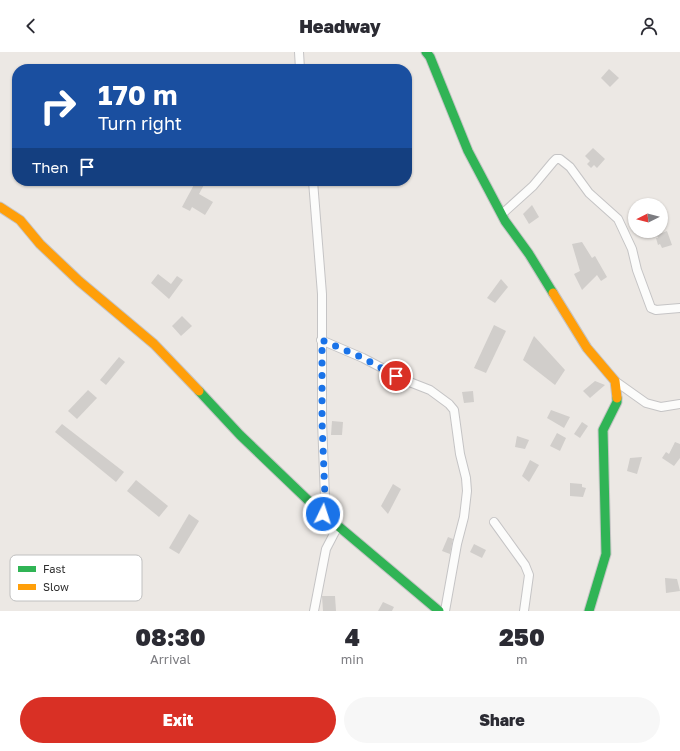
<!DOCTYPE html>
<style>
:root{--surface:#fff;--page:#f7f7f7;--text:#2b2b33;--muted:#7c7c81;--accent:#d93025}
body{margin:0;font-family:"Golos Text",sans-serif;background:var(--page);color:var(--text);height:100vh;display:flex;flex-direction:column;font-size:15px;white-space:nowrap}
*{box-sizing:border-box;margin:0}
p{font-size:13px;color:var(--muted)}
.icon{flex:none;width:22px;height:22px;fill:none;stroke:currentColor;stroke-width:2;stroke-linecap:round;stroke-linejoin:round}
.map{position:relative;height:559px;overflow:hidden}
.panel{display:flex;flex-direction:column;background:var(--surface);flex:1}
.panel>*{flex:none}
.top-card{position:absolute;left:12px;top:12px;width:400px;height:122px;border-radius:16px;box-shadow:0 1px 3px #0004;background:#1a4fa0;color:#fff;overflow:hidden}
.needle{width:26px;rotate:264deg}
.tools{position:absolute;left:628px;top:146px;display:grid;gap:8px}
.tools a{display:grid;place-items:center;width:40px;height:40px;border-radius:50%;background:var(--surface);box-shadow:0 1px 3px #0004;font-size:20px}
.pin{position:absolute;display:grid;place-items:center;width:34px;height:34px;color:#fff;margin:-17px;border:2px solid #fff;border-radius:50%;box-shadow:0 1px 4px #0007}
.me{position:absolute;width:44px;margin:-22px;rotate:4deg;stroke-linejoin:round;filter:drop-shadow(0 0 3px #0008)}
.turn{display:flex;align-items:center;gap:14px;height:84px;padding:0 20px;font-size:18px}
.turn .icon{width:52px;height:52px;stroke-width:2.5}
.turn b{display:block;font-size:28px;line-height:34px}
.then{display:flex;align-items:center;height:38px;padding:0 20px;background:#0003;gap:8px;font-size:15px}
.eta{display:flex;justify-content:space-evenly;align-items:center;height:68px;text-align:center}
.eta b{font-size:24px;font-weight:800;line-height:28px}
.cta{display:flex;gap:8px;margin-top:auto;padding:8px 20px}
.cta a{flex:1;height:46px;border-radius:24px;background:var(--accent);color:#fff;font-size:16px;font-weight:800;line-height:46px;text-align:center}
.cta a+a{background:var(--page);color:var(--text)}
header{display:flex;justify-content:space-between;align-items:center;height:52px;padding:0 20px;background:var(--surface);font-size:18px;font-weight:800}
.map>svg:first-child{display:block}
.building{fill:#d1cecb}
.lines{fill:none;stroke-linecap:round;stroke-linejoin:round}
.street-casing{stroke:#c5c4c5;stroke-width:10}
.fast-casing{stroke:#c5c4c5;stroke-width:11}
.slow-casing{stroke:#c5c4c5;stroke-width:11}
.street{stroke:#fcfcfb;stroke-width:8}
.fast{stroke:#30b455;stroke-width:9}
.slow{stroke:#ff9f0a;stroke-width:9}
.route{stroke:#1a73e8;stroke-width:7;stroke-dasharray:0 12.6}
.key{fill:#fff;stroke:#c0c0c0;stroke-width:1}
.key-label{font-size:11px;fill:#2e2e2e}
</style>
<header><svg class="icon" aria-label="back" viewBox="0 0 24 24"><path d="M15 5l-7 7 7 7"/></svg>Headway<svg class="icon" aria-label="person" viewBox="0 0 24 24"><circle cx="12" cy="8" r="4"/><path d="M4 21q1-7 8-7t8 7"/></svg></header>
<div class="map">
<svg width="680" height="559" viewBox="0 0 680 559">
<rect width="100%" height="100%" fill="#ece8e4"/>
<g class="building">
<path d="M609,17L619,26L610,35L601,26Z"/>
<path d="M593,96L605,107L597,116L594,113L591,116L587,112L590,109L585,104Z"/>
<path d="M196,129H206L199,142L213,150L205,163L192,155L190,159L182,155Z"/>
<path d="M532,153L539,165L529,172L523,162Z"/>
<path d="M667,179L672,193L662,196L660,192L658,193L656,186H658L657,183Z"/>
<path d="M582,190L592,206L595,204L607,225L601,229L597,223L582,238L574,222L580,219L572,192Z"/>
<path d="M158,222L171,232L177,224L183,228L169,247L151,231Z"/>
<path d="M501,227L508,235L495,251L487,246Z"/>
<path d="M182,264L192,274L181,284L172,274Z"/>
<path d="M494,273L506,279L486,321L474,316Z"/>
<path d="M534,284L565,318L555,333L523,308Z"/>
<path d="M119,305L125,310L106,333L100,328Z"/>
<path d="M595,329L605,333L590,346L583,339Z"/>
<path d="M88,338L97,346L77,367L68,359Z"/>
<path d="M473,339L474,350L464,351L462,340Z"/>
<path d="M551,358L570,365L564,376L547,366Z"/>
<path d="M332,369L343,370L342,383H331Z"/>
<path d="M582,370L588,374L580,386L574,382Z"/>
<path d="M62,372L124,420L116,430L55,380Z"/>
<path d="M557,381L566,386L560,399L550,394Z"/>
<path d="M517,384L529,388L525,397L515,395Z"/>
<path d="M675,390L680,392V406L674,414L662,406L666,400L669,402Z"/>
<path d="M642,405L637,422L627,419L630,406Z"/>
<path d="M530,408L539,413L529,430L522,424Z"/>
<path d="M136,428L168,454L159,465L127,439Z"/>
<path d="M570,431L582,432V435L586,436L583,445L570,444Z"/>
<path d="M393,432L401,437L388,462L381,454Z"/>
<path d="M189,462L199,469L179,502L169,496Z"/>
<path d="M448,485L453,487L450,502L442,499Z"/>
<path d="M474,492L486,498L482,506L470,500Z"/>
<path d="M665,526L677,527L680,539L666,541Z"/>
<path d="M322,544H335L336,559H323Z"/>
<path d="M383,550L394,555L392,559H378Z"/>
</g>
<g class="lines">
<defs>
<g id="street">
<path d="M299,0L300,17"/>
<path d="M313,129L322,242V369L325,446L323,462"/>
<path d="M502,162L533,134L553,110L556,107H560L570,115L589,141L618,167L632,197L637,218L651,256L656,258L680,256"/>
<path d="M321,288L363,306L407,329L430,338L449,352L454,358L460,402L466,426L467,439L464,465L457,492L445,559"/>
<path d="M615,329L646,351L661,355L680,352"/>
<path d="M494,470L525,513L529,523L524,559"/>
<path d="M314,559L326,497L338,474"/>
</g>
<g id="fast">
<path d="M426,0L430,5L468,99L505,169L529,202L553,241"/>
<path d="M199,339L240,383L312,452L439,559"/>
<path d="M589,559L606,502L603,378L617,350V346"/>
</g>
<g id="slow">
<path d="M0,155L20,168L40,192L79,229L154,292L199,339"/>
<path d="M553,241L587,296L615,329L617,346"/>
</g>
</defs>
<use href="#street" class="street-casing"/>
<use href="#fast" class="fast-casing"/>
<use href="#slow" class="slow-casing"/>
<use href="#street" class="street"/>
<use href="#fast" class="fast"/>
<use href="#slow" class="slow"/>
</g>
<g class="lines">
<path class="route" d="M323,462L325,446L322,369V288L363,306L396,324"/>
</g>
<rect x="10" y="503" width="132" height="46" rx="6" class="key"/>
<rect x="18" y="514" width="18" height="6" fill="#30b455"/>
<rect x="18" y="532" width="18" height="6" fill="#ff9f0a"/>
<g class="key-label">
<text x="43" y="521">Fast</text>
<text x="43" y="539">Slow</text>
</g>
</svg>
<div class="tools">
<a><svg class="needle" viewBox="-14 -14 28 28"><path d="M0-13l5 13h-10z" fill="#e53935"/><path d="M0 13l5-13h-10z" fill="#7c7c81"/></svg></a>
</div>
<div class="pin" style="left:396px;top:324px;background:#d93025"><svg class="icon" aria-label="arrive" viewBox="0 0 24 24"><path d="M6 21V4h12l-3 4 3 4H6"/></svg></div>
<svg class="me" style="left:323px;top:462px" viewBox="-20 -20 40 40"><circle r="17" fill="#1a73e8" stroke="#fff" stroke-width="3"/><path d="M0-11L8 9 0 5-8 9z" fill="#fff"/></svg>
<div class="top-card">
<div class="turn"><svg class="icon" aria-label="right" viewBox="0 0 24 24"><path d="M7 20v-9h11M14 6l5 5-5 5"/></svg><div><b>170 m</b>Turn right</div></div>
<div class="then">Then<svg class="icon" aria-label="arrive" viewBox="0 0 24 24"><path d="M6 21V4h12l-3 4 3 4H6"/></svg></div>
</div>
</div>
<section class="panel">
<div class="eta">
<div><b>08:30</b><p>Arrival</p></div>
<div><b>4</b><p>min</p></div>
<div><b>250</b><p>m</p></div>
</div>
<div class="cta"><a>Exit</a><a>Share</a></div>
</section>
